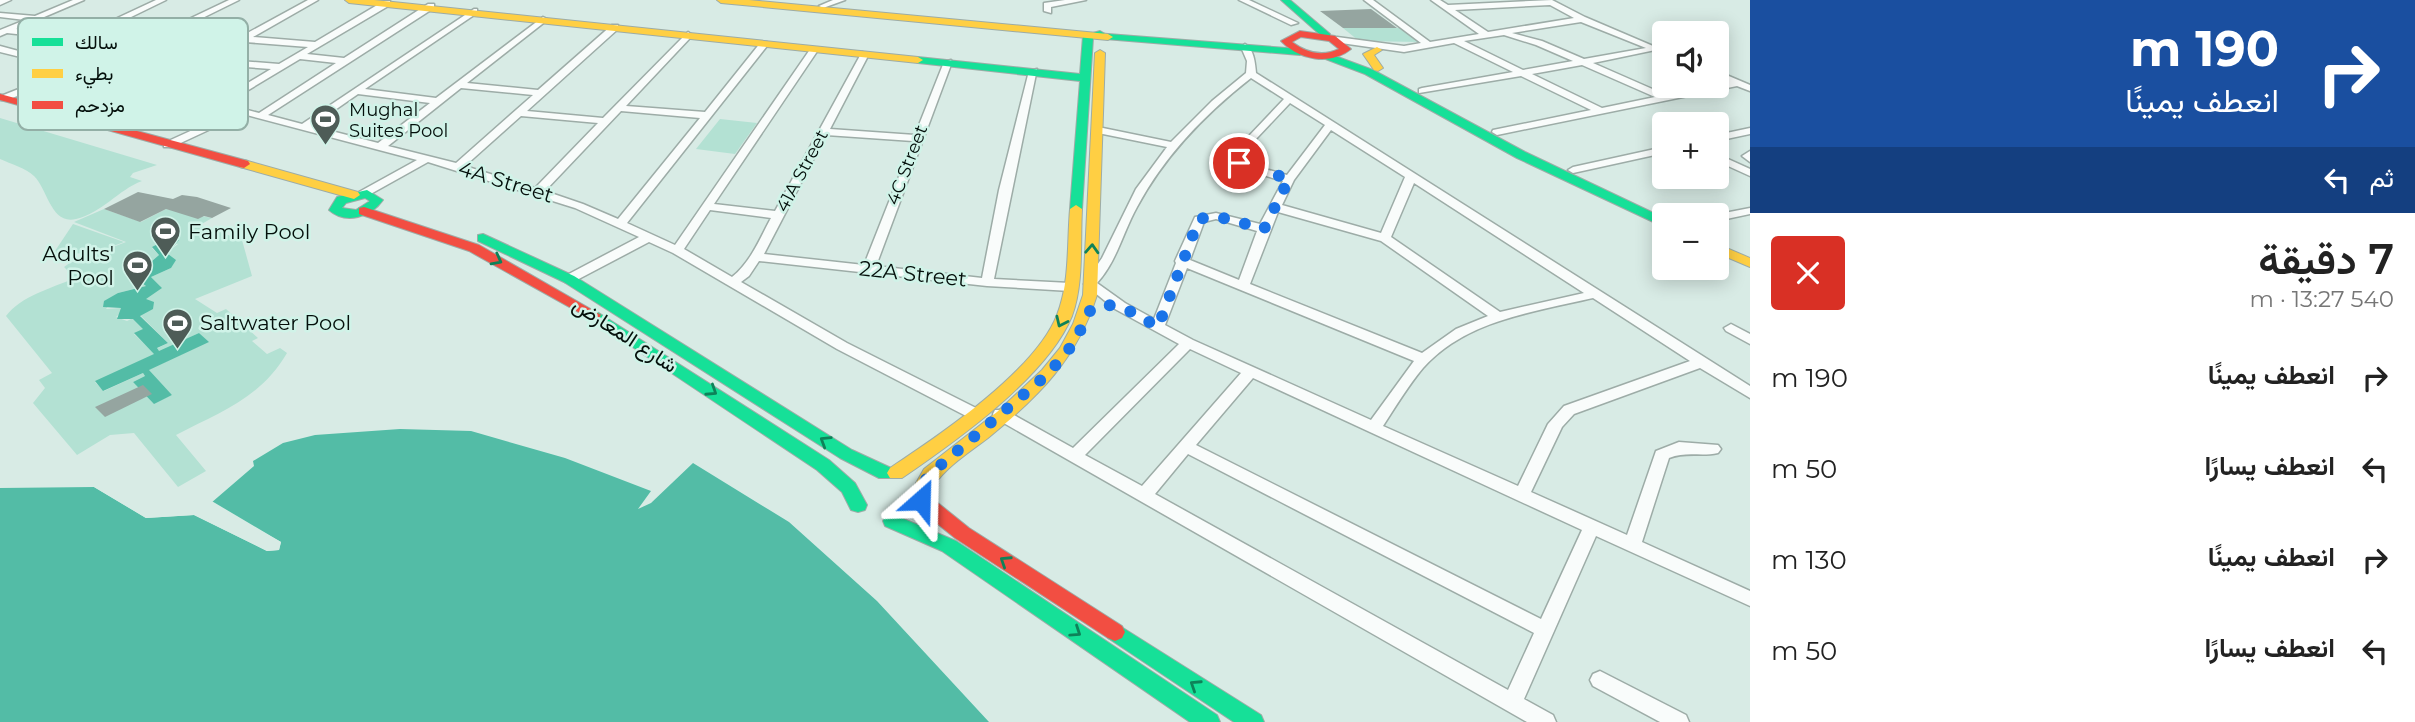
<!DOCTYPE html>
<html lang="ar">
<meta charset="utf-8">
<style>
:root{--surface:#fff;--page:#f2f2f2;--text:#222;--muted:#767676}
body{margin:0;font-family:Montserrat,Vazirmatn,sans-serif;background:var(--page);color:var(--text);direction:rtl;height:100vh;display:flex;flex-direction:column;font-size:26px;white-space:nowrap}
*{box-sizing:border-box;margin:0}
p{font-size:23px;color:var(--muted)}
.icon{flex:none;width:38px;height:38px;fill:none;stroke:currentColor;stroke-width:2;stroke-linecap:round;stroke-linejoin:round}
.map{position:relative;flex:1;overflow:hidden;direction:ltr}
.side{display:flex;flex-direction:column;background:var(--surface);width:665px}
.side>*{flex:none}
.top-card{background:#1a4fa0;color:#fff;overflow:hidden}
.controls{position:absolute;left:1652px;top:21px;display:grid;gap:14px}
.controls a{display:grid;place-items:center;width:77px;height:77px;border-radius:7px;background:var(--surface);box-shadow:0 4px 18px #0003;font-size:35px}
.pin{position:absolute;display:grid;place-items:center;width:60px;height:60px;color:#fff;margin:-30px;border:4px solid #fff;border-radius:50%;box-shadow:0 2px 7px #0007}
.me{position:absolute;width:77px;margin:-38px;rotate:25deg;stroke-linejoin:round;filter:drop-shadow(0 0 5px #0008)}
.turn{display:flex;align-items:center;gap:24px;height:147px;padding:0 21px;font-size:32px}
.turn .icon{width:91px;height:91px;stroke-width:2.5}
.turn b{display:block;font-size:49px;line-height:60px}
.then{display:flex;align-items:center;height:66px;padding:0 21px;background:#0003;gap:14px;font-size:26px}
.round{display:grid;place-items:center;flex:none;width:74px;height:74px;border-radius:7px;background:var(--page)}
.overview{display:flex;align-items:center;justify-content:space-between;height:119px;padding:0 21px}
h1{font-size:42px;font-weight:600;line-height:52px}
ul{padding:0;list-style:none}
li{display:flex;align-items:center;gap:21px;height:91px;padding:0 21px}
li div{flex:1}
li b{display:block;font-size:26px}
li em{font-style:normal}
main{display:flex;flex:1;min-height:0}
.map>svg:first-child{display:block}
.green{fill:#b3e1d3;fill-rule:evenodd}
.water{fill:#53bca6}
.pier{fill:#d8ebe5}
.building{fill:#95a5a0}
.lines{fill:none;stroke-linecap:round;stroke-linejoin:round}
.street-casing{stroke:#9daca7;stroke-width:3}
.fast-casing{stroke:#9daca7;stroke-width:2}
.slow-casing{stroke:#9daca7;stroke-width:2}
.jam-casing{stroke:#9daca7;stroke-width:2}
.street{fill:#f9fcfb;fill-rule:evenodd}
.fast{fill:#16e098;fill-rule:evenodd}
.slow{fill:#ffcf43;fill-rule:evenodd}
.jam{fill:#f24e42;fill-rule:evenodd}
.oneway{stroke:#0e8259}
.route{stroke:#1a73e8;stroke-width:12;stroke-dasharray:0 21.6}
.labels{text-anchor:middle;stroke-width:5;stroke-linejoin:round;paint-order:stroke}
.far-poi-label{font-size:18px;fill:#040f0b;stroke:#d0f3e8;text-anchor:start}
.far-street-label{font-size:18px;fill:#040f0b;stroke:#d0f3e8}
.street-label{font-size:21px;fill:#040f0b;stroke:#d0f3e8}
.poi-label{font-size:21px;fill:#040f0b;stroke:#d0f3e8;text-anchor:start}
.key{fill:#d0f3e8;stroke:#93afa6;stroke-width:2}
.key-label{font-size:19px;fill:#040f0b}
</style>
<main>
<section class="side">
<div class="top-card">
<div class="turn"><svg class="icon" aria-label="right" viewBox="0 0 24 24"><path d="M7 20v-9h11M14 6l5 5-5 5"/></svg><div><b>190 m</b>انعطف يمينًا</div></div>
<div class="then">ثم<svg class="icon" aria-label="left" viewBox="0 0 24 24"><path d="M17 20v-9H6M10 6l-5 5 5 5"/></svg></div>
</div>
<div class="overview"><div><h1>7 دقيقة</h1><p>540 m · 13:27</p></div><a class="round" style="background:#d93025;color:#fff"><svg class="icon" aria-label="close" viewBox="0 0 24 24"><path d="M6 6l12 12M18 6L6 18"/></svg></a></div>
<ul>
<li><svg class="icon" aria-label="right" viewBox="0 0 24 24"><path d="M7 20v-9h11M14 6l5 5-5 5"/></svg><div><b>انعطف يمينًا</b></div><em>190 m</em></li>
<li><svg class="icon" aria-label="left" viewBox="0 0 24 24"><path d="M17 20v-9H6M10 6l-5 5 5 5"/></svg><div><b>انعطف يسارًا</b></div><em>50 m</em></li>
<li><svg class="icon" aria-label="right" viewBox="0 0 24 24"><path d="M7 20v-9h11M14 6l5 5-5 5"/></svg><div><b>انعطف يمينًا</b></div><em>130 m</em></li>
<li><svg class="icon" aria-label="left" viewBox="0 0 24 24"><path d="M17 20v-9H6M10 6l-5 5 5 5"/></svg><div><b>انعطف يسارًا</b></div><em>50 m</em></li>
</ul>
</section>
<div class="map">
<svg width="1750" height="722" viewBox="0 0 1750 722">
<rect width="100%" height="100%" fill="#d8ebe5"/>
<g class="green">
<path d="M1343,28H1405L1421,42L1359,41Z"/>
<path d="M0,118L157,165L133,173L130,177L142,181C118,190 102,213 76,219C51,225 48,190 34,176C26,168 11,164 0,159Z"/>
<path d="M720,119L757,123L735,154L696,149Z"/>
<path d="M104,209L141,222L166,209L212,218L200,225L242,240L252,276L195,299L217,313L226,309L258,338L252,341L267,354L280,348L287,353C261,398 220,412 176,435L206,471L178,487L134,433L110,435L77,455L33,403L45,388L39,380L52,373L6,316C21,296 52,288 75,278L64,267L71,262L85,261L92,255L126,242L74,222ZM161,240L178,244L168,252L171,268L151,277L160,286L120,308L106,309L118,293L146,286L137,280V274L159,255L152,248ZM122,312L140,315L168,343L156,349L159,352L199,333L208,342L148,370L172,395L154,403L133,382L145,376L143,373L104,391L95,382L155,354L134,334L144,329L133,318L127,321L116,317Z"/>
<path d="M73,224L124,242L95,253L53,254Z"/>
</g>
<g class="water">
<path d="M169,238L179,240L168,254L176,260L171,268L151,277L162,288L146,299L154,302L153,309L140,316L168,343L157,348L159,351L199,333L209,342L149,370L172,395L154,404L133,382L145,376L143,373L103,391L95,381L154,354L134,333L143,329L133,319H117L121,308L103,307L104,301L118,293L146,286L136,279L137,274L159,255L152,247Z"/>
<path d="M400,429L471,431L565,458L651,491L638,509L651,503L693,463L789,522L877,601L989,722H0V488L94,487L146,518L194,515L267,551L279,550L281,542L211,503L254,466L253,461L283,443L315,435Z"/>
</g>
<path class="pier" d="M94,487H101L147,515L195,512L268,547H276L277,544L209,506L210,500L281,542L279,550L267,551L194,515L146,518Z"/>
<g class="building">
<path d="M1371,9L1397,28H1343L1320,11Z"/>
<path d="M138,192L173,199L182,195L197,197L231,208L212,218L204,216L198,219L166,209L140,222L104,209Z"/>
<path d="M143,385L152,394L105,417L95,407Z"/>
</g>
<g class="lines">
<defs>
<g id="street">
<path d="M0,0H11L0,5Z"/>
<path d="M73,0H84L16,29L81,35L156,0H166L47,58L86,68L229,0H239L95,71L152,85L308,0H318L253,37L315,42L384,1H390V5L307,54L344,58L428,4H434V8L268,115L302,124L474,9H477V13L365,89L436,98L543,17L547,19L546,21L467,83L538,90L612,25H618V29L527,111L603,118L688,32L692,35L691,37L626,106L705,112L761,42H767V46L627,223L675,245L811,48L818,50L714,204L775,211L862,52L869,54L830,129L915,135L944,62L951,60L952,62L876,266L982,278L999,190L1029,71L1037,69L994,279L1070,283L1076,287L1070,291L987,286L759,261L749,276L741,282L847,343L978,409L980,413L978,417H968L837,349L673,253L649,242L573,282H565L563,279L565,276L639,237L575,208L428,162L367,196H359V192L417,160L243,114L172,147H164V143L232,112L79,72L7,100H1V96L69,69L0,52V46L37,56L72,40L7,33L0,36V30L25,20L0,17V13L35,16ZM245,42L308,47L279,64L213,59ZM300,59L336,63L259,113L225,104ZM205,64L271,69L216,102L161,88ZM461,88L533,95L456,163L388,146ZM358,94L430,103L378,143L312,126ZM621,111L700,118L618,219L583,204L545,191ZM521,116L598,123L535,188L465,166ZM826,135L913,141L864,265L764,254ZM710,210L771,218C760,238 751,262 732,277L684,249Z"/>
<path d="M833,0H845L823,8L819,6Z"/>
<path d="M1065,0H1086L1051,7V13L1044,11V3Z"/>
<path d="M1239,0H1249L1298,23L1291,25Z"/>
<path d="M1364,0H1373L1430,42L1479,34L1431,0H1440L1448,5L1552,0L1585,17L1660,49L1593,63L1666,95L1728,82L1717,77V71L1750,85V91L1737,86L1497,135L1492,132L1493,130L1591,110L1521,76L1419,93V89L1422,88L1513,72L1454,43L1404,52L1334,42L1333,40L1337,37L1404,46L1421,43ZM1550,5L1574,18L1488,32L1455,10ZM1581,22L1646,48L1584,59L1542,41L1512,33ZM1504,35L1536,45L1573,61L1523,70L1464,41ZM1582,65L1655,97L1602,108L1532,74Z"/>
<path d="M1245,44C1254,49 1255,63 1256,73L1750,386V398L1700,368L1574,414L1562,427L1531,492L1627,535L1656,451L1679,442L1718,445L1721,449L1718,453C1701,457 1687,451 1669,458L1642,542L1750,591V606L1596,536L1524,699L1553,715L1556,722H1527L995,418L993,414L995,410H1005L1073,448L1179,344L1115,309L1084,284L1102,258L1136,189L1167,147L1098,133L1093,130L1098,127L1171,142L1212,101L1246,73L1247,61L1241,47ZM1251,78L1284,99L1228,158L1246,170L1283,181L1260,224L1216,213L1195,217L1175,261L1176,263L1154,319L1125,303L1097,283C1117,261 1123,232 1137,207C1165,155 1205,114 1251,78ZM1290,103L1325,125L1287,175L1254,166L1239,157ZM1331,130L1405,177L1381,233L1282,205L1294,180ZM1414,183L1584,293L1500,312L1391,237ZM1278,212L1381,241L1488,316L1456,329L1422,353L1250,284ZM1216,219L1257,231L1239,280L1190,260L1204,222ZM1187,268L1414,361L1371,420L1193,340L1165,325ZM1593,298L1690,361L1564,406L1548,424L1518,486L1383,426C1396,406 1408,386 1423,368C1466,320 1533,312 1593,298ZM1190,349L1241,373L1142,486L1085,455ZM1253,378L1582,530L1541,619L1196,445ZM1188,454L1534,633L1508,690L1155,494Z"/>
<path d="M1750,128V134L1717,141V135Z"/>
<path d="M1664,147V153L1573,173L1568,170L1573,167Z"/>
<path d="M1750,151V162L1742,156Z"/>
<path d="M1717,154L1750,169V176L1717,161Z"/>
<path d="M1750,208V214L1717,221V215H1714Z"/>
<path d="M1731,324L1750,334V344L1726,331L1724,328Z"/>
<path d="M1600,671L1686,715L1689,722H1660L1593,686L1590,680L1593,674Z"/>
</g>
<g id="fast">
<path d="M1281,0H1290L1330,34V38H1324Z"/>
<path d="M1100,31L1105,34L1103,36L1093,38L1082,209L1076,213L1070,209L1080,81L918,63L913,60L918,57L1080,74L1083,36Z"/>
<path d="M1108,34L1300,49L1305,52L1300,55L1105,39L1103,37Z"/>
<path d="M1327,53L1373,70L1525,152L1664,218V227L1517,158L1365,74L1323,58L1322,56Z"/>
<path d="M367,190L383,200C371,217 346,225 329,210L337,197ZM365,198L370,201L356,210L342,208L346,203Z"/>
<path d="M483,234L574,276L852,450L891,468L894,473L891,478H879L840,458L564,282L478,241V235Z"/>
<path d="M594,310L829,460L855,483L867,505L865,510L858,512L851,510L842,492L817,470L589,318L587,315Z"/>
<path d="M892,514L956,541L1217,715L1220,722H1190L942,551L885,526L883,521L885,516Z"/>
<path d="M1115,623L1261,715L1264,722H1234L1108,638L1105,632L1108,626Z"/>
</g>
<g id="slow">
<path d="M345,0H374L918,57L923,60L918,63L349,3Z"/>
<path d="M717,0H749L1108,34L1113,37L1108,40L721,3Z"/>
<path d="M1377,47L1382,50L1374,55L1383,68L1378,71L1374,70L1363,54Z"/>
<path d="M1100,50L1105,53L1097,295C1077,359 1039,396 988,438C963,457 942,469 926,497L920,499L914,497L911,492L924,469L997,412L1042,370L1060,348L1073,324L1083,295L1095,53Z"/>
<path d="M244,160L358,192L360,195L354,199L240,167V161Z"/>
<path d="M1076,205L1082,209C1080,244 1084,283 1072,316C1047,377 956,441 902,478H890L887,473L890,468C940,435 1035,371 1057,315C1070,282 1067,244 1070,209Z"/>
<path d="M1717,244L1750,258V267L1717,253Z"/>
</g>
<g id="jam">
<path d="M1300,31L1335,36L1351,49C1330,66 1299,60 1281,41ZM1301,37L1329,41L1339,49C1322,57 1307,53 1292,42Z"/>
<path d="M0,94L248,161L250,164L244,168L240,167L0,100Z"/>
<path d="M364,207L479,245L601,315L599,318H589L469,251L359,214V208Z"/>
<path d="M921,493L928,495L969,528L1122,626L1125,632L1122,638L1115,641L1108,638L955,538L914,505L912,500L914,495Z"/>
</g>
</defs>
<use href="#street" class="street-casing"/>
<use href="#fast" class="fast-casing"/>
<use href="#slow" class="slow-casing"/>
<use href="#jam" class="jam-casing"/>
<use href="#street" class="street"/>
<use href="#fast" class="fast"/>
<use href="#slow" class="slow"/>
<use href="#jam" class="jam"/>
</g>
<defs><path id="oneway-chevron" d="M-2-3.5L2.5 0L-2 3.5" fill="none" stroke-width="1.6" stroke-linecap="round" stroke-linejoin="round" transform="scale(1.75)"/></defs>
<g class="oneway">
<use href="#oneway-chevron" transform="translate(1092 249) rotate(-87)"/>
<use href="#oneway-chevron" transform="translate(497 260) rotate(28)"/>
<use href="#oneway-chevron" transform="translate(1061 322) rotate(115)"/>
<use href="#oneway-chevron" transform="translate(712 391) rotate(33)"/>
<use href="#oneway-chevron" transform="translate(825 441) rotate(-148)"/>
<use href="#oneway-chevron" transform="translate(1005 561) rotate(-147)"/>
<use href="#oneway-chevron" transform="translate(1076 632) rotate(34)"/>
<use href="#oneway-chevron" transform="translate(1195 685) rotate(-147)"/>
</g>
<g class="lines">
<path class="route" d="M921,500L923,484L930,474L1049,373L1074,343L1091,309C1115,297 1137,316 1158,327L1199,219L1216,216L1264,229L1289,179L1239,163"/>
</g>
<defs>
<symbol id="stadium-pin" viewBox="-11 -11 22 30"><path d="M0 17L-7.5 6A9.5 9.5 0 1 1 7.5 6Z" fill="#4e5c57" stroke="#d0f3e8"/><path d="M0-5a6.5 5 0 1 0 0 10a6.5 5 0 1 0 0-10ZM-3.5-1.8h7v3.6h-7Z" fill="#fff"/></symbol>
</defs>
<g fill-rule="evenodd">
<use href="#stadium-pin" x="308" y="102" width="35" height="47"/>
<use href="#stadium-pin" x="148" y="214" width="35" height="47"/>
<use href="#stadium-pin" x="120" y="248" width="35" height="47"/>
<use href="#stadium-pin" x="160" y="306" width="35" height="47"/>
</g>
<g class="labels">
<g class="far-poi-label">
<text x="349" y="116">Mughal<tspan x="349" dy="21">Suites Pool</tspan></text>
</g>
<g class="far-street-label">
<text transform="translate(907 165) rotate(-69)" y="6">4C Street</text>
<text transform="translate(802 171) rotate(-62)" y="6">41A Street</text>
</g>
<g class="street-label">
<text transform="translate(506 182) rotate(17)" y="7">4A Street</text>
<text transform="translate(913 274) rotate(6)" y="7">22A Street</text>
<text transform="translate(625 335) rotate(33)" y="7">شارع المعارض</text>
</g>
<g class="poi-label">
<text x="188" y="239">Family Pool</text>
<text x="114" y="261" text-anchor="end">Adults'<tspan x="114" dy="24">Pool</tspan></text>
<text x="200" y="330">Saltwater Pool</text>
</g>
</g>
<rect x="18" y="18" width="230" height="112" rx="10" class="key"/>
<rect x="32" y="38" width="31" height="8" fill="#16e098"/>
<rect x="32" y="69" width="31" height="9" fill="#ffcf43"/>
<rect x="32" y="101" width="31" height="8" fill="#f24e42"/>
<g class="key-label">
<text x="75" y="49">سالك</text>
<text x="75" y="80">بطيء</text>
<text x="75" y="112">مزدحم</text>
</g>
</svg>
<div class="controls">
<a><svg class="icon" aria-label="sound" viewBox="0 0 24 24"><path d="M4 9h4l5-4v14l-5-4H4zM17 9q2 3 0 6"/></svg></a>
<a>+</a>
<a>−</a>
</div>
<div class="pin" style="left:1239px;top:163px;background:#d93025"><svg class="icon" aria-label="arrive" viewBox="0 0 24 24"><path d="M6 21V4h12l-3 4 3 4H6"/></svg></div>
<svg class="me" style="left:921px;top:500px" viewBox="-20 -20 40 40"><path d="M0-17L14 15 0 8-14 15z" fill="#1a73e8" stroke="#fff" stroke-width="4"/></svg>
</div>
</main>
